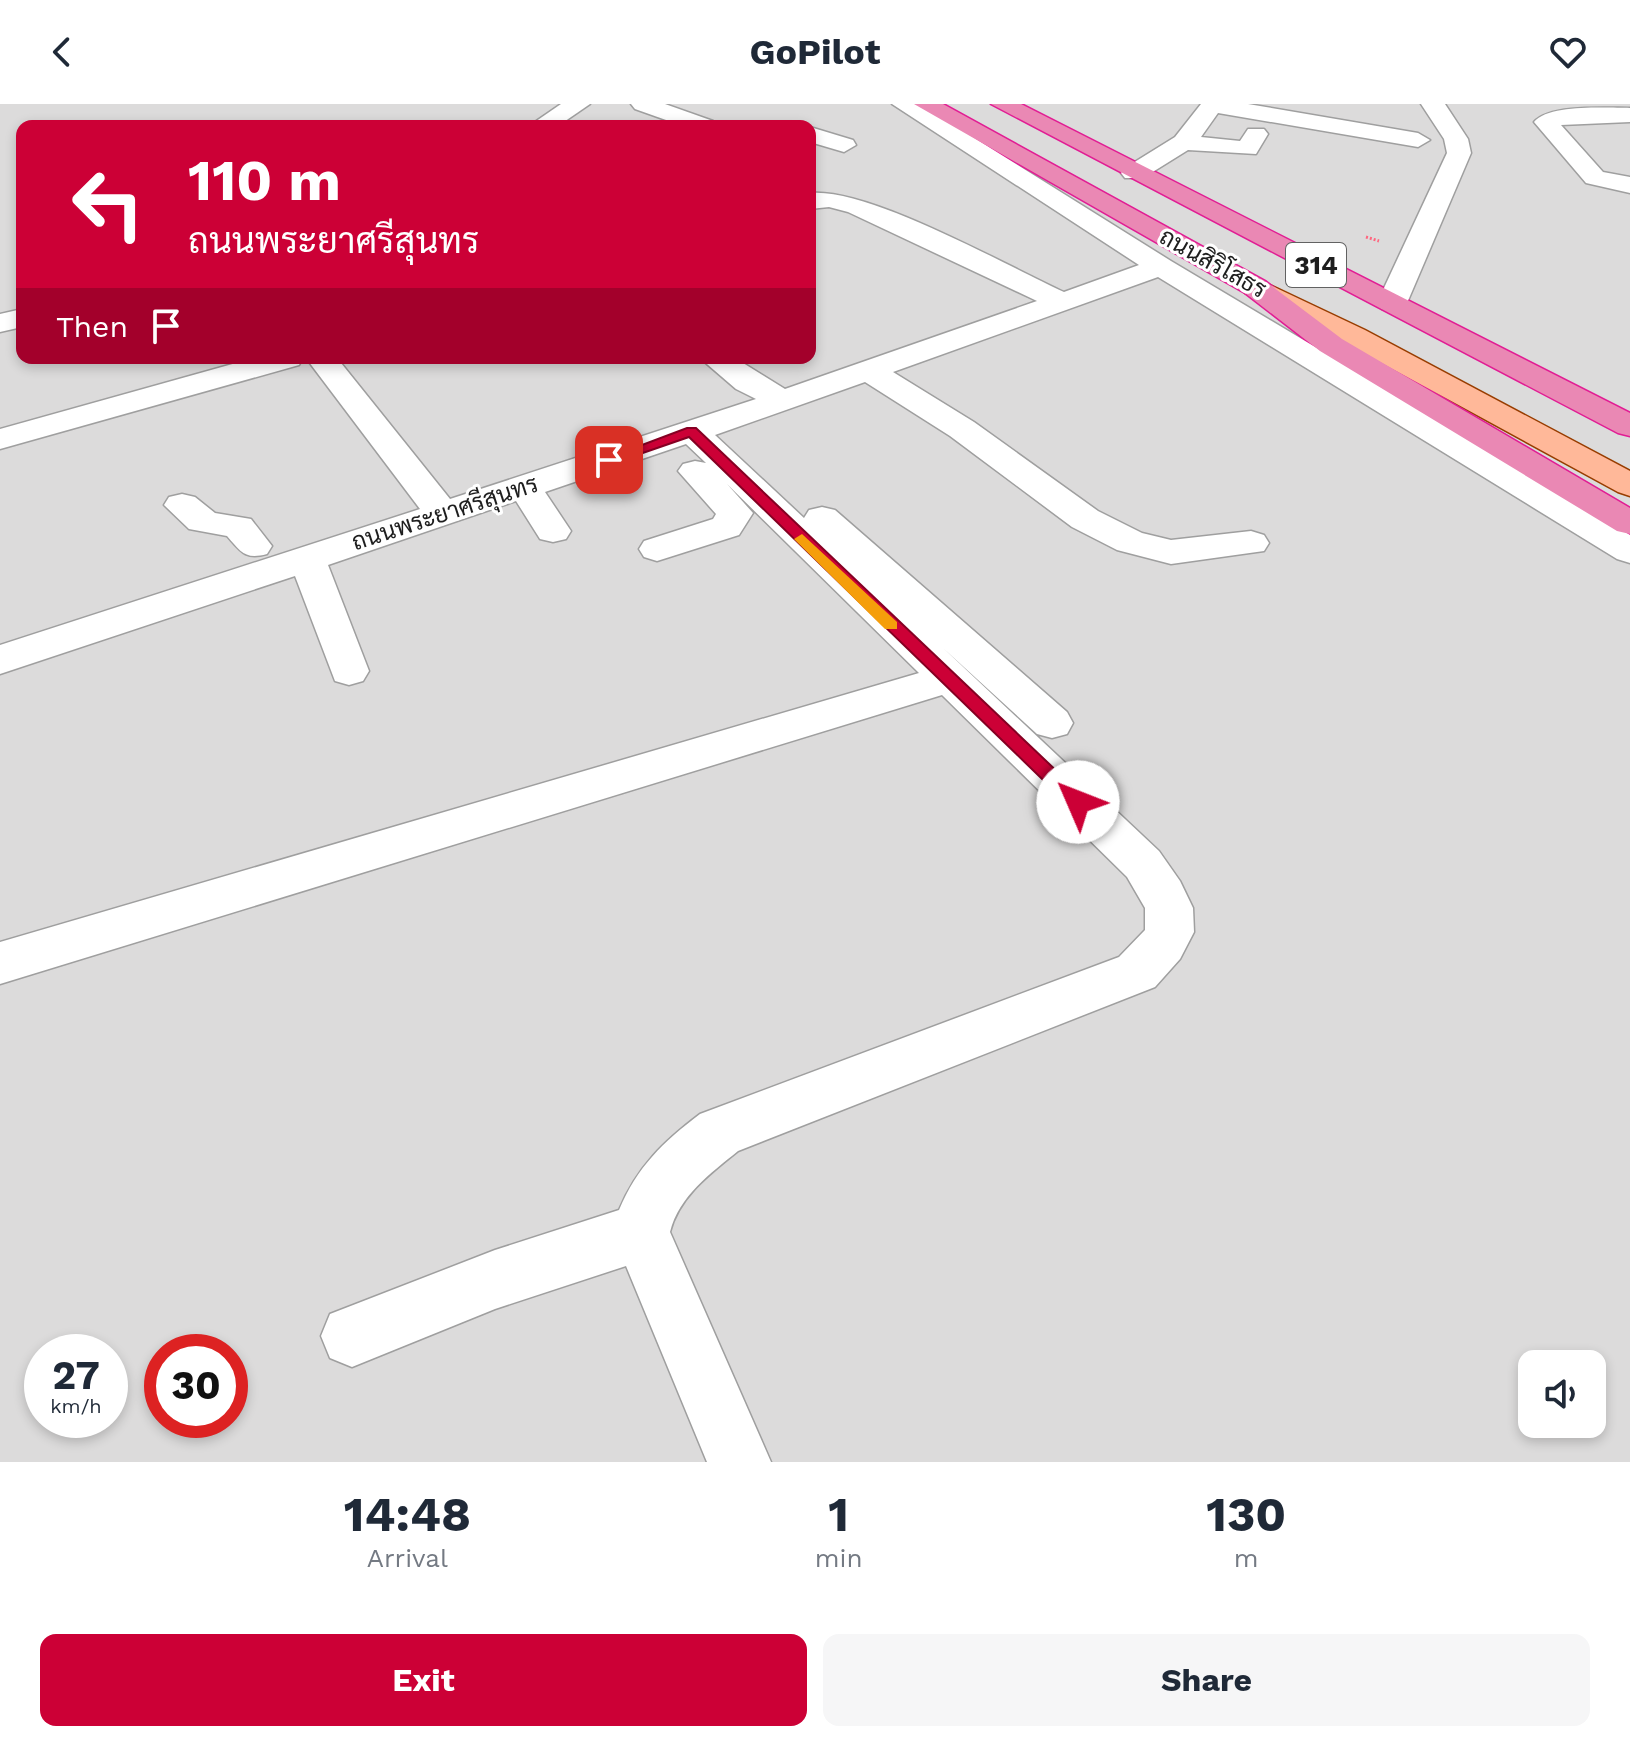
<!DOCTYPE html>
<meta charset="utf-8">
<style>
:root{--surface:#fff;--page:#f6f6f7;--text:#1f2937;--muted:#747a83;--accent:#cc0036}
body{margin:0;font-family:"Work Sans",Sarabun,sans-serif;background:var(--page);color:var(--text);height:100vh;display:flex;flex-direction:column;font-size:30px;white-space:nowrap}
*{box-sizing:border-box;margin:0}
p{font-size:26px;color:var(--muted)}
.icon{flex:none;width:44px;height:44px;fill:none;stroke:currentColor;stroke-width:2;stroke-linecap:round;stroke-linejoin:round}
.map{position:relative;height:1358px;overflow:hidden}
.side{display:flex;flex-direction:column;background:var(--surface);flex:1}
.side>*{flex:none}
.top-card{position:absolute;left:16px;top:16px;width:800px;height:244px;border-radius:16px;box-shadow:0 4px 12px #0003;background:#cc0036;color:#fff;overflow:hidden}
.controls{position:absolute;left:1518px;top:1246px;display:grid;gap:16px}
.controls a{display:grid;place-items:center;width:88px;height:88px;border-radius:16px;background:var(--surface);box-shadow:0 4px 12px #0003;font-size:40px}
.speed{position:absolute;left:24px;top:1230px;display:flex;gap:16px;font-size:40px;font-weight:700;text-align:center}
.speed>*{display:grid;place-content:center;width:104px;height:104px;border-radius:50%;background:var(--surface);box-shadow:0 4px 12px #0003;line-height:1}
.speed small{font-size:20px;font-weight:400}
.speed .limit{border:12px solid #d22;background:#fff;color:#111}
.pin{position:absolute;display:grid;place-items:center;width:68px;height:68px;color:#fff;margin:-34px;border-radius:16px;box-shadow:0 4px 12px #0006}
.me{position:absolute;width:88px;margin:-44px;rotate:314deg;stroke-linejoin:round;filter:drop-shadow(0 0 6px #0008)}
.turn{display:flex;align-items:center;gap:28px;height:168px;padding:0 40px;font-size:36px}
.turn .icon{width:104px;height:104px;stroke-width:2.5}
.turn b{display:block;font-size:56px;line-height:68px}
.then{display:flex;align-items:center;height:76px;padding:0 40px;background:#0003;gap:16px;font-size:30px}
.eta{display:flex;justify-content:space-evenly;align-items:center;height:136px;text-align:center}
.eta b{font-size:48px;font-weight:700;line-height:56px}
.button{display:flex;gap:16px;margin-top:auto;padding:16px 40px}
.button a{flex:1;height:92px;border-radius:16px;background:var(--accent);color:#fff;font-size:32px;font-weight:700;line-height:92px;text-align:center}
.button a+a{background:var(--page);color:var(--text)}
header{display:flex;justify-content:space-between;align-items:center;height:104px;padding:0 40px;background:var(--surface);font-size:36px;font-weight:700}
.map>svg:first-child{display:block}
.residential{fill:#dcdbdb;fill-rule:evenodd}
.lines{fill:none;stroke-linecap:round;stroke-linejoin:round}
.minor-casing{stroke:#9f9f9f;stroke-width:3}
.major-casing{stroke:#983d00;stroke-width:3}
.highway-casing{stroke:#e11d94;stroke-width:3}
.path{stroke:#ff657e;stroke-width:3;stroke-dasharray:2 2;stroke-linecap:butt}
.minor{fill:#fff;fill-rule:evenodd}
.major{fill:#ffb899;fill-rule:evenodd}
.highway{fill:#ea88b4;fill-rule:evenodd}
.route{fill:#cc0036;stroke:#850023;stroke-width:2}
.slow{fill:#f59e0b}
.labels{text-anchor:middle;stroke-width:6;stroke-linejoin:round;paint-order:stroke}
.far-street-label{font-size:24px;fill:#1e1e1e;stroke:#fff}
.shield{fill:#fff;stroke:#626262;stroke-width:2}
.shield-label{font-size:26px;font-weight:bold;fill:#1e1e1e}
</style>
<header><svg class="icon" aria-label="back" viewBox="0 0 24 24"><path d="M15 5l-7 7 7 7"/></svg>GoPilot<svg class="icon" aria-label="heart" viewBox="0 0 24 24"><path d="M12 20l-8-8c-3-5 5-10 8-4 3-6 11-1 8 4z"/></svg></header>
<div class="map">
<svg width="1630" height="1358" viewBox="0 0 1630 1358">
<rect width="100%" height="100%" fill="#efe8e3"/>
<path class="residential" d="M0,0H1630V1358H0ZM22,22H810V254H22ZM42,1248H110V1316H42ZM162,1248H230V1316H162ZM1532,1260H1592V1320H1532Z"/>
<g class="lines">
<defs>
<g id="minor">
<path d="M561,0H590L558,22H529Z"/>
<path d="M631,0H665L713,17L717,22H683L635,5Z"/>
<path d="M892,0H920L1171,157L1630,431V459L1617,455L1158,173L893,268L974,318L1098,407L1142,429L1171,436L1251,427L1264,431L1269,439L1264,447L1171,460L1117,446L1072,423L950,332L865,278L715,331L804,414L809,406L822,403L835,406L1067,608L1073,619L1067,630L1052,634L1037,630L942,543L1159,747L1180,777L1193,804L1194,828L1180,855L1155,883L738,1047C711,1069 679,1092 670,1128L771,1358H707L626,1162L495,1205L352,1263L330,1254L321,1232L330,1210L495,1146L619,1106C637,1063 663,1038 700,1010L1119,853L1145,826V804L1127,773L942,591L0,880V838L919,569L727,380L753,409L739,431L657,457L644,453L639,445L644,437L713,415L716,410L678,367L683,360L695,357L706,359L686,340L545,388L571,427L566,435L553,438L540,435L516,397L328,461L369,567L363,577L349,581L335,577L295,472L0,570V541L420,405L306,254H337L450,395L756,295L736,285L700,254H735L785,285L1037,197L848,108L829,103L810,105V89C868,83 1005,161 1064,188L1139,161Z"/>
<path d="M1201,0H1248L1418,29L1430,36L1418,43L1218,9L1201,33L1240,37L1248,25H1264L1268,30L1256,50L1188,46L1143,74H1125L1121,69L1125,64L1175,33Z"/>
<path d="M1421,0H1445L1468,35L1471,49L1407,199L1402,205H1382L1377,199L1447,49L1444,35Z"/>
<path d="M1630,4V18L1561,21L1603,68L1630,73V89L1586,79L1534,18C1549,0 1607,4 1630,4Z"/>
<path d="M810,23L853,36L856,41L844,48L810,38Z"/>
<path d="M22,205V223L0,228V210Z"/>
<path d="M254,254H303L299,261L0,345V325Z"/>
<path d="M182,390L195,393L215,409L251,415L272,442L267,450C245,456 241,448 227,432L189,425L164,401L169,393Z"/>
</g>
<path id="major" d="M1255,174L1365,226L1630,367V392L1618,388L1343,238L1245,189L1241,183L1245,177Z"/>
<g id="highway">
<path d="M914,0H943L1265,177L1342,235L1630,404V430L1617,427L1320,247L1245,189Z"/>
<path d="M991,0H1021L1630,309V332L1618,329Z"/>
</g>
</defs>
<use href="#minor" class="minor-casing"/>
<use href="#major" class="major-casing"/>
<use href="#highway" class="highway-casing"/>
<path class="path" d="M1366,133L1379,137"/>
<use href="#minor" class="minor"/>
<use href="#major" class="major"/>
<use href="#highway" class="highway"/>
</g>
<path class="route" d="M687,324H696L1084,693V703H1071L689,333L614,359L602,356Z"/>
<path class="slow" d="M802,430L897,518V525H885L797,438L794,435Z"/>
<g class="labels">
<g class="far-street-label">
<text transform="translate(1213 159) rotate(29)" y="8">ถนนสิริโสธร</text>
<text transform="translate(445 409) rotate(-18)" y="8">ถนนพระยาศรีสุนทร</text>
</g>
<rect class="shield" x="1286" y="139" width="60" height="44" rx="6"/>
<g class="shield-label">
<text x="1316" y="170">314</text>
</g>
</g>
</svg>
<div class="controls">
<a><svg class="icon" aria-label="sound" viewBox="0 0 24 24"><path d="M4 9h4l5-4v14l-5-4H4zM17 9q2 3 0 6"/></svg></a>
</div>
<div class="speed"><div>27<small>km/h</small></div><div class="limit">30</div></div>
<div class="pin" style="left:609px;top:356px;background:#d93025"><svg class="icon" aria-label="arrive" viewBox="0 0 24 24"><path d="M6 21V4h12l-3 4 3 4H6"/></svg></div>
<svg class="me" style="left:1078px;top:698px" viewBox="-20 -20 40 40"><circle r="19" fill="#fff"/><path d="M0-13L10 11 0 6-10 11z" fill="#cc0036"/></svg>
<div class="top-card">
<div class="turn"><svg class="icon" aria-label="left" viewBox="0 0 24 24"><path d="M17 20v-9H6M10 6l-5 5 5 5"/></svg><div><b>110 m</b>ถนนพระยาศรีสุนทร</div></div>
<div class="then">Then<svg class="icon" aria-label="arrive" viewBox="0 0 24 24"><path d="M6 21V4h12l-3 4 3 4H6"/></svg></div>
</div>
</div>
<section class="side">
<div class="eta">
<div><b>14:48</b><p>Arrival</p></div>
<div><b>1</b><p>min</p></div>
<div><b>130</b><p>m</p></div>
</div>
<div class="button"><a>Exit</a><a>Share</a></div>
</section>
